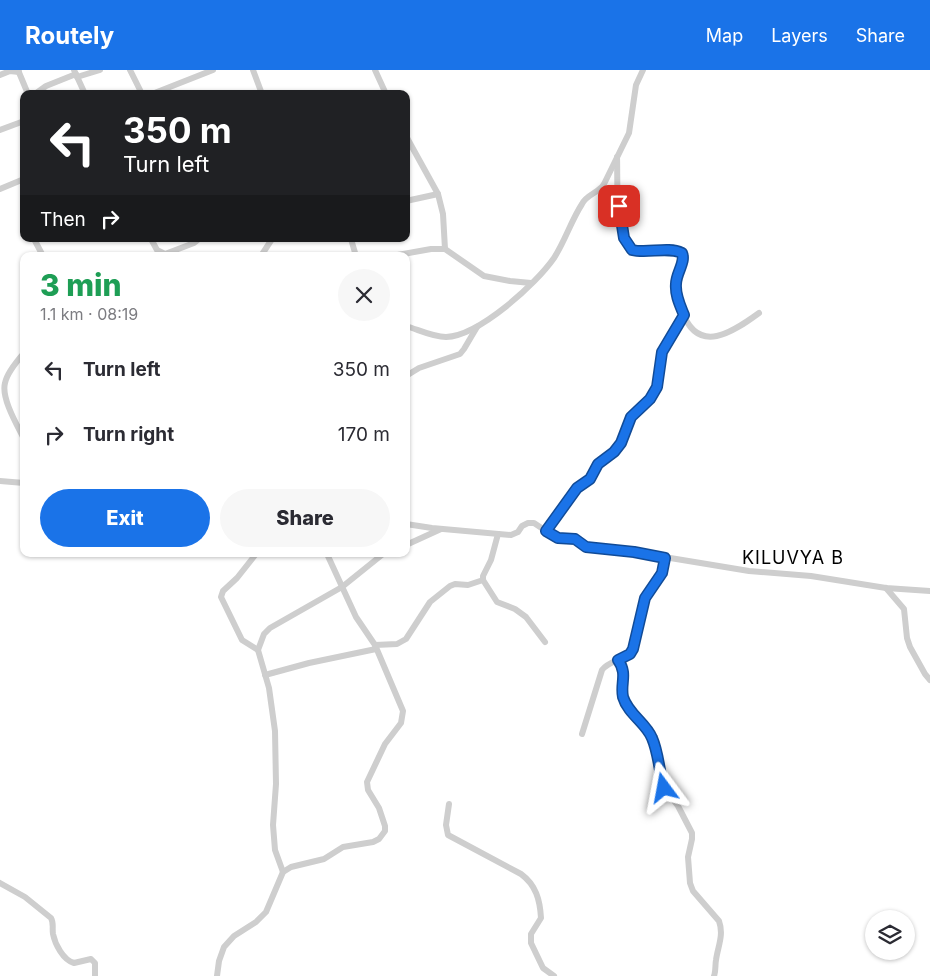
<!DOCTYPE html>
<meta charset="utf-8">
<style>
:root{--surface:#fff;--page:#f7f7f7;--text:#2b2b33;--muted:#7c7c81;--accent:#1a73e8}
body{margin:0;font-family:Inter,sans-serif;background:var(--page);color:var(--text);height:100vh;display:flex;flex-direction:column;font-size:19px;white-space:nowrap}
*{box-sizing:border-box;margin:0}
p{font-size:16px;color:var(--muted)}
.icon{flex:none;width:28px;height:28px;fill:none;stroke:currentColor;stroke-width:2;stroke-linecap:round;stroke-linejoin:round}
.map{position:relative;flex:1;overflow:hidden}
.details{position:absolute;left:20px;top:182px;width:390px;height:305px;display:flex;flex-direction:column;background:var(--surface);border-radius:10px;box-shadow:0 1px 4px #0004}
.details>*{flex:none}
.guide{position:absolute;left:20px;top:20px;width:390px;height:152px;border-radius:10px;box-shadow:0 1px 4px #0004;background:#202124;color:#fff;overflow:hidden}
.buttons{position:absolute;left:865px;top:840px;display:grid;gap:10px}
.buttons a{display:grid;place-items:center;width:50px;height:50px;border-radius:50%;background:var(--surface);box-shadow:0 1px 4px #0004;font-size:25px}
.pin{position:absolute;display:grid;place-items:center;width:42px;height:42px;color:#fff;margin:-21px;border-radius:10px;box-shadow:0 2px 8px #0006}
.me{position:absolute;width:55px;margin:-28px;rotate:347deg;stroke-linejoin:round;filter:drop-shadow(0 0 4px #0008)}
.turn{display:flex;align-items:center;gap:18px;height:105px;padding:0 20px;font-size:22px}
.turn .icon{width:65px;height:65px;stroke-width:2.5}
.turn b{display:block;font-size:35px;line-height:42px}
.then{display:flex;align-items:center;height:48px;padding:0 20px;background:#0003;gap:10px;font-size:19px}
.round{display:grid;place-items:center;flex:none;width:52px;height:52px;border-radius:26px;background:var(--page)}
.headline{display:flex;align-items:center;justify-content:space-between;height:85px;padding:0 20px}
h1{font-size:30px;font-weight:800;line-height:38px;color:#1e9e55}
.primary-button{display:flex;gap:10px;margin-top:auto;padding:10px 20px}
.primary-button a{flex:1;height:58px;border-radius:30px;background:var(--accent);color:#fff;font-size:20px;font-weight:800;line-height:58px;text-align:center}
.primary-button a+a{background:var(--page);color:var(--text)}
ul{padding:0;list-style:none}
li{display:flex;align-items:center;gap:15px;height:65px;padding:0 20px}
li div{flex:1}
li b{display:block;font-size:19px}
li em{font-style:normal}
header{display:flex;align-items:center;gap:30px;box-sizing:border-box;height:70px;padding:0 25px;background:var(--accent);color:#fff}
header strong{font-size:24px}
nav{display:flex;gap:28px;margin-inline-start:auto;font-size:18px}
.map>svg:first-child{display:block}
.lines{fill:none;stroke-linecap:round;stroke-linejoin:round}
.minor{stroke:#cecece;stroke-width:6}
.route-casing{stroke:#114b97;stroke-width:12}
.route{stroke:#1a73e8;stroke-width:9}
.labels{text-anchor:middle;stroke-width:5;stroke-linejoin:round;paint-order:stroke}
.quarter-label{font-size:18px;letter-spacing:1px;fill:#000;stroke:#fff}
</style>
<header>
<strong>Routely</strong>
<nav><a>Map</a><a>Layers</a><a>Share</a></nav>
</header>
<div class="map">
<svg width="930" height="906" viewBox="0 0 930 906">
<rect width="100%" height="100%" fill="#fff"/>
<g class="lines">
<g class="minor">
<path d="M18,0L28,24"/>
<path d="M74,0L85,24"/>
<path d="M130,0L142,24"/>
<path d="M253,0L262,24"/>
<path d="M375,0L386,24"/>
<path d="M0,5L10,1L19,2"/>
<path d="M77,7L100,0"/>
<path d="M35,24L46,16L76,4"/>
<path d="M152,24L213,0"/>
<path d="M0,60L24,51"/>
<path d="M406,66L438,124L443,144L445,179"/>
<path d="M617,87C618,114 614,159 632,180C648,184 668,176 682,183C686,191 677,202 676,212C674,222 679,232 682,241C698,286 733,262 759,243"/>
<path d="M0,119L24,109"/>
<path d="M406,131L438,124"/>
<path d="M34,169L43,186"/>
<path d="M151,169L157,180L165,184L194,173L199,169"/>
<path d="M351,169L356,186"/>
<path d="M261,186L272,169"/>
<path d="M392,186L431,179H445L484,206L510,211L531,213"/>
<path d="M406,256C419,260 433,267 446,267C479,266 536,214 554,188C565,171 571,151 582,134C587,124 599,123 604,114L629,63L636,15L643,0"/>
<path d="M24,283C17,291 7,303 5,313C1,328 17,355 24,369"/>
<path d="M406,306L419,298L460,284L464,279L477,257"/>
<path d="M0,411L24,413"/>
<path d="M406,454L432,458L511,465L518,462L522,456L528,453H534L555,467L575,469L586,477L634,482L749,501L811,506L886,518L930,521"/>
<path d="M546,461L577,419L590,409L597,394L614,382L621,373L631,347L650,329L657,317L662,282L684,245"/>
<path d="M498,464L491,490L483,506V510L497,532L515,539L526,547L545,572"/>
<path d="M406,475L441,459"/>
<path d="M256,484L237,508L223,521L221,527L242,570L258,580L269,618L275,661L276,714L273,755L275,780L283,802"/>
<path d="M886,518L904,539L907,568L910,577L925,604L930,610"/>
<path d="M375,575L397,574L406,569L430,532L450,516L455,514L468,515L483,510"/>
<path d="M258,580L264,564L270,558L342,517L383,484"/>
<path d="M618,590L624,597L623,627L631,641L647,659L652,668L664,718L678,736L692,763V769L688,787L690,813L693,821L719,851C724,865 718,876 716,890C715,895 716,901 714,906"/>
<path d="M265,605L309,593L376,579"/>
<path d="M582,664L602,600C610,589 626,591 633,579L645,528L662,503L665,488"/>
<path d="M449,734L446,755L448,765L521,804C536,815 540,830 541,848L531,864V873L543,898L554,906"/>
<path d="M0,813L25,827L51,848C54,853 52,858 53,864C55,874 63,890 74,893L91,889L95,893V906"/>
<path d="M217,906L219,891L224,877L234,866L256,852L266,842L283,802L291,797L324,789L343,777L373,772L379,769L385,761V756L379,738L368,720L367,712L385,674L401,653L403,641L375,575L356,547L327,484"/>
</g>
</g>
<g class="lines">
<defs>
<path id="route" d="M619,136L624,168L632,180C648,184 667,176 682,183C686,192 676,203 676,214C675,225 680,235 684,245L662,282L657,317L650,329L631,347L621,373L614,382L598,394L590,409L577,418L546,461L558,468L575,469L586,477L634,482L665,488L662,503L645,528L633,579L630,584L618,590C628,604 620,613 623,627C628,644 646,653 652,668C659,684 659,702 664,718"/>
</defs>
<use href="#route" class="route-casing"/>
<use href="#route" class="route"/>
</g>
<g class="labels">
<g class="quarter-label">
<text x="793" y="494">KILUVYA B</text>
</g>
</g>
</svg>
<div class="buttons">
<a><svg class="icon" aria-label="layers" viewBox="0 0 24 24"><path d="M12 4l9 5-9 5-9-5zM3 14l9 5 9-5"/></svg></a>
</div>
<div class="pin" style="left:619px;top:136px;background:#d93025"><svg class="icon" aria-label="arrive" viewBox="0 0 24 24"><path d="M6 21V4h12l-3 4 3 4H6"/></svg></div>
<svg class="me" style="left:664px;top:718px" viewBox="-20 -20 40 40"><path d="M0-17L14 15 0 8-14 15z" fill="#1a73e8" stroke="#fff" stroke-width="4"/></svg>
<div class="guide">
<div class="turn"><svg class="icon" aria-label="left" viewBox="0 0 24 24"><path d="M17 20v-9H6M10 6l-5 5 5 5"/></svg><div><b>350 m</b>Turn left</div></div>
<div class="then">Then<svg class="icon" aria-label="right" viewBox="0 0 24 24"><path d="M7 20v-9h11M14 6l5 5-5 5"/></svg></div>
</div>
<section class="details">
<div class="headline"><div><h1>3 min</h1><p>1.1 km · 08:19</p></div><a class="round"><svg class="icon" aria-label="close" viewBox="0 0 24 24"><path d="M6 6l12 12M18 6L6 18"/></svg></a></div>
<ul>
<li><svg class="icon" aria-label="left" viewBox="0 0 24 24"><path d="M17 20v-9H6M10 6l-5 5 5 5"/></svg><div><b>Turn left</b></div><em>350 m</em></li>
<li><svg class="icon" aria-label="right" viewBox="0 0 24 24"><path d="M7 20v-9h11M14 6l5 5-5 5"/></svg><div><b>Turn right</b></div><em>170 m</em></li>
</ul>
<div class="primary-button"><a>Exit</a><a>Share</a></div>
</section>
</div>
